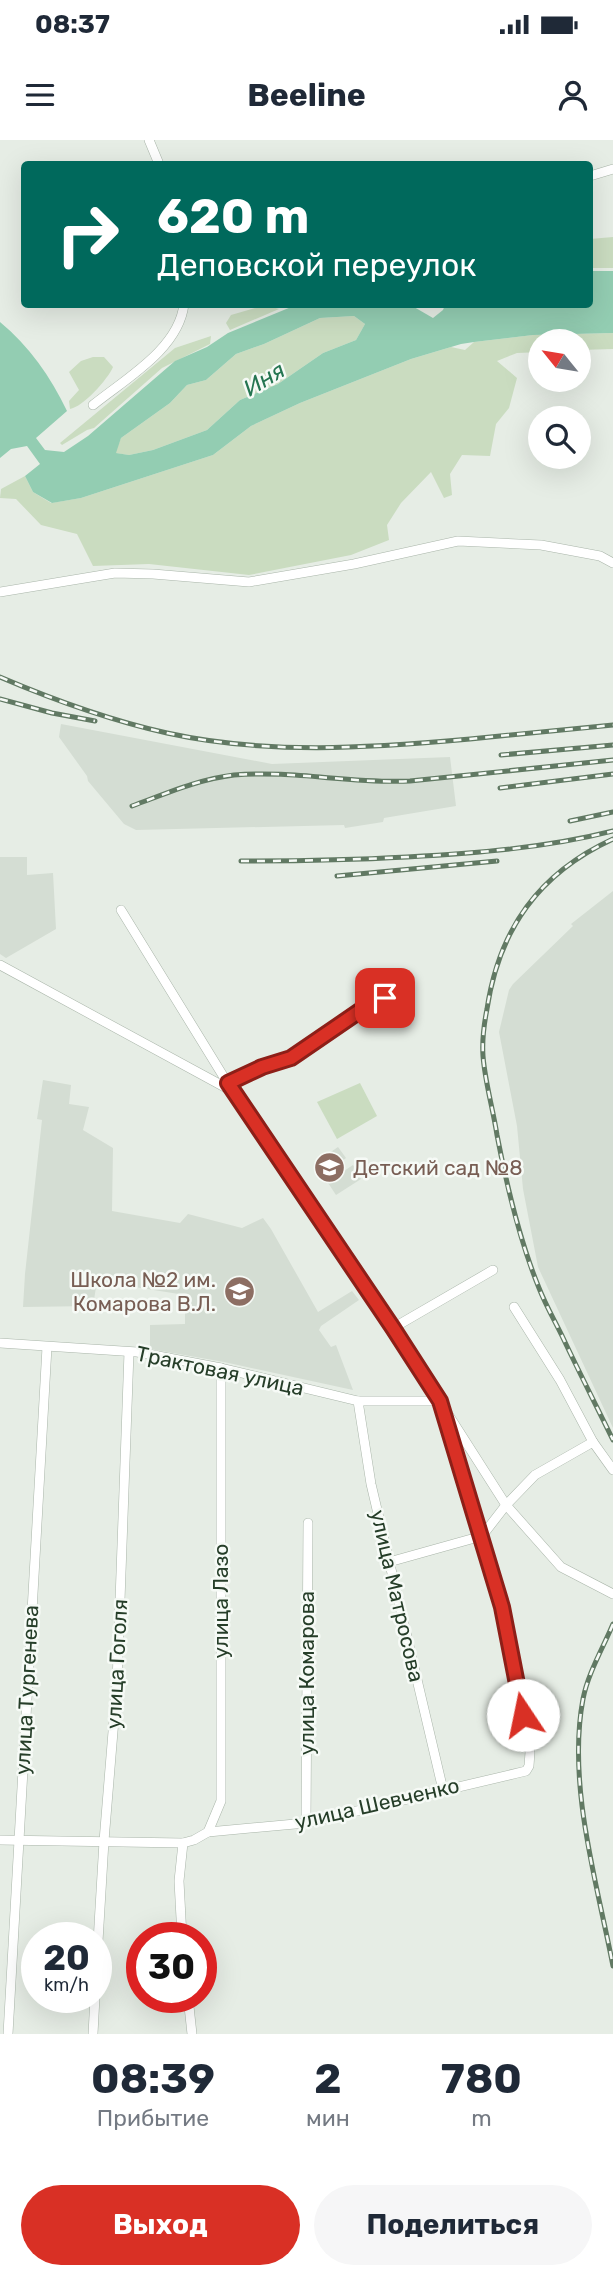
<!DOCTYPE html>
<html lang="ru">
<meta charset="utf-8">
<style>
:root{--surface:#fff;--page:#f6f6f7;--text:#1f2937;--muted:#747a83;--accent:#d93025}
body{margin:0;font-family:Rubik,sans-serif;background:var(--page);color:var(--text);height:100vh;display:flex;flex-direction:column;font-size:26px;white-space:nowrap}
*{box-sizing:border-box;margin:0}
p{font-size:23px;color:var(--muted)}
.icon{flex:none;width:38px;height:38px;fill:none;stroke:currentColor;stroke-width:2;stroke-linecap:round;stroke-linejoin:round}
.map{position:relative;height:1894px;overflow:hidden}
.drawer{display:flex;flex-direction:column;background:var(--surface);flex:1}
.drawer>*{flex:none}
.guide{position:absolute;left:21px;top:21px;width:572px;height:147px;border-radius:7px;box-shadow:0 7px 28px #0002;background:#00695c;color:#fff;overflow:hidden}
.needle{width:46px;rotate:300deg}
.controls{position:absolute;left:528px;top:189px;display:grid;gap:14px}
.controls a{display:grid;place-items:center;width:63px;height:63px;border-radius:50%;background:var(--surface);box-shadow:0 7px 28px #0002;font-size:35px}
.speed{position:absolute;left:21px;top:1782px;display:flex;gap:14px;font-size:35px;font-weight:700;text-align:center}
.speed>*{display:grid;place-content:center;width:91px;height:91px;border-radius:50%;background:var(--surface);box-shadow:0 7px 28px #0002;line-height:1}
.speed small{font-size:18px;font-weight:400}
.speed .limit{border:10px solid #d22;background:#fff;color:#111}
.pin{position:absolute;display:grid;place-items:center;width:60px;height:60px;color:#fff;margin:-30px;border-radius:14px;box-shadow:0 4px 10px #0006}
.me{position:absolute;width:77px;margin:-38px;rotate:349deg;stroke-linejoin:round;filter:drop-shadow(0 0 5px #0008)}
.turn{display:flex;align-items:center;gap:24px;height:147px;padding:0 21px;font-size:32px}
.turn .icon{width:91px;height:91px;stroke-width:2.5}
.turn b{display:block;font-size:49px;line-height:60px}
.eta{display:flex;justify-content:space-evenly;align-items:center;height:119px;text-align:center}
.eta b{font-size:42px;font-weight:700;line-height:49px}
.action{display:flex;gap:14px;margin-top:auto;padding:14px 21px}
.action a{flex:1;height:80px;border-radius:42px;background:var(--accent);color:#fff;font-size:28px;font-weight:700;line-height:80px;text-align:center}
.action a+a{background:var(--page);color:var(--text)}
.status{display:flex;justify-content:space-between;align-items:center;height:49px;padding:0 35px;background:var(--surface);direction:ltr}
.status svg{height:19px;fill:currentColor}
header{display:flex;justify-content:space-between;align-items:center;height:91px;padding:0 21px;background:var(--surface);font-size:32px;font-weight:700}
.map>svg:first-child{display:block}
.built{fill:#d4ddd3}
.green{fill:#cadcc0}
.water{fill:#93cdb2;fill-rule:evenodd}
.lines{fill:none;stroke-linecap:round;stroke-linejoin:round}
.minor-casing{stroke:#a9b5a9;stroke-width:10}
.minor{stroke:#fff;stroke-width:9}
.rail-casing{stroke:#617963;stroke-width:5}
.rail{stroke:#f6faf6;stroke-width:2.5;stroke-dasharray:8;stroke-linecap:butt}
.route-casing{stroke:#8d1f18;stroke-width:18}
.route{stroke:#d93025;stroke-width:12}
.labels{text-anchor:middle;stroke-width:5;stroke-linejoin:round;paint-order:stroke}
.education-label{font-size:21px;fill:#785e54;stroke:#f6faf6;text-anchor:start}
.street-label{font-size:21px;fill:#263e29;stroke:#f6faf6}
.water-label{font-size:23px;font-style:italic;fill:#257551;stroke:#f6faf6}
</style>
<div class="status"><b>08:37</b><svg viewBox="0 0 49 12"><path d="M0 12V9h3v3zM5 12V6h3v6zM10 12V3h3v9zM15 12V0h3v12zM26 1h20v11H26zM47 4h2v5h-2z"/></svg></div>
<header><svg class="icon" aria-label="menu" viewBox="0 0 24 24"><path d="M4 6h16M4 12h16M4 18h16"/></svg>Beeline<svg class="icon" aria-label="person" viewBox="0 0 24 24"><circle cx="12" cy="8" r="4"/><path d="M4 21q1-7 8-7t8 7"/></svg></header>
<div class="map">
<svg width="613" height="1894" viewBox="0 0 613 1894">
<rect width="100%" height="100%" fill="#e6ede5"/>
<g class="built">
<path d="M61,584L272,624L450,617L456,666L384,678L383,682L345,688L344,685L136,690L124,684L88,641L87,636L59,597Z"/>
<path d="M0,717H27V735L53,733L56,789L6,818L0,814Z"/>
<path d="M613,751V1288L538,1127L523,1049L517,986L499,892L509,850L513,844L573,786L571,784Z"/>
<path d="M43,940L71,945L69,964L89,967L83,990L113,1008L112,1071L180,1083L188,1074L242,1088L263,1078L271,1089L318,1172L352,1151L359,1160L321,1186L319,1190L331,1207L336,1205L353,1250L224,1222L150,1209V1185L185,1184V1155L97,1141L93,1166L23,1167L25,1134L42,980L37,979Z"/>
<path d="M338,1007L346,1018L339,1023L344,1031L353,1025L361,1039L336,1055L315,1023Z"/>
</g>
<g class="green">
<path d="M613,97V128H590V99Z"/>
<path d="M266,165L279,169L230,190L226,183L231,175Z"/>
<path d="M354,176L365,184L356,200L323,213L278,244L240,260L207,290L153,310L129,315L115,313L121,298L170,263L187,245L206,240L236,214L264,204L320,178Z"/>
<path d="M613,193V209L579,210V201H541V212L517,213L497,221L517,238L509,268L496,284L490,316L462,315L450,334L452,355L444,358L431,332L401,363L387,385L389,400L351,415L249,435L149,424L93,426L77,394L41,385L16,359L0,358L1,349L25,336L33,352L51,363L81,358L213,315L251,286L300,263L411,219L451,207L465,210L474,202L533,195Z"/>
<path d="M211,196L210,204L162,228L94,288L87,290L62,305L60,303L175,208Z"/>
<path d="M93,217H104L113,227C108,239 83,267 70,269L69,261L79,250L69,232L81,221Z"/>
<path d="M360,943L377,976L337,999L317,962Z"/>
</g>
<path class="water" d="M590,131H613V193L533,195L474,202L461,204L411,219L300,263L251,286L213,315L81,358L52,363L33,352L25,336L40,324L27,306L11,309L0,318V182C29,206 51,237 67,271L36,298L45,310L64,312L88,296L175,221L207,207L228,193L296,165H415L414,167L433,178L443,170L445,165L590,164ZM354,176L365,184L356,200L323,213L278,244L240,260L207,290L153,310L129,315L116,313L121,298L170,263L187,245L206,240L236,214L264,204L320,178Z"/>
<g class="lines">
<defs>
<g id="minor">
<path d="M149,0L159,24"/>
<path d="M590,36L613,29"/>
<path d="M93,265C125,239 179,209 184,164"/>
<path d="M0,452L115,433L153,434L249,442L354,424L458,401L541,405L600,416L613,423"/>
<path d="M121,770L233,952L393,1188L506,1365L561,1427L613,1454"/>
<path d="M0,825L232,951"/>
<path d="M228,943L262,927L291,918L367,866L404,851"/>
<path d="M514,1167L560,1240L593,1302"/>
<path d="M393,1188L493,1130"/>
<path d="M0,1203L137,1212L221,1228L358,1261H440"/>
<path d="M358,1261L371,1344L443,1650"/>
<path d="M389,1422L482,1396L506,1365L535,1335L593,1302L613,1330"/>
<path d="M306,1683L308,1383"/>
<path d="M208,1692L221,1661V1228"/>
<path d="M0,1700L183,1703"/>
<path d="M182,1797L179,1741L183,1703L194,1700L208,1692L306,1683L526,1631L529,1626L530,1612L502,1467L443,1273"/>
<path d="M96,1835L104,1701L117,1543L129,1212"/>
<path d="M188,1857L192,1894"/>
<path d="M8,1894L47,1207"/>
<path d="M93,1894L95,1857"/>
</g>
</defs>
<use href="#minor" class="minor-casing"/>
<use href="#minor" class="minor"/>
<defs>
<g id="rail">
<path d="M0,537C54,560 109,580 167,593C267,615 369,608 470,599C517,594 565,590 613,585"/>
<path d="M0,559L52,573L95,581"/>
<path d="M501,615L613,605"/>
<path d="M500,648L613,634"/>
<path d="M132,666C165,654 199,639 234,635C293,630 352,644 410,641L613,620"/>
<path d="M570,681L613,672"/>
<path d="M613,699C539,733 499,789 487,869C484,884 482,901 483,916C485,942 493,969 497,995C507,1047 519,1099 539,1148C546,1166 556,1183 564,1200C580,1234 597,1267 613,1300"/>
<path d="M241,721C296,721 351,720 407,717C476,713 546,708 613,691"/>
<path d="M337,736L497,721"/>
<path d="M613,1484C603,1508 588,1533 583,1559C567,1644 597,1743 613,1826"/>
</g>
</defs>
<use href="#rail" class="rail-casing"/>
<use href="#rail" class="rail"/>
</g>
<g class="lines">
<defs>
<path id="route" d="M385,858L367,866L291,918L262,927L228,943L393,1188L440,1261L502,1467L523,1575"/>
</defs>
<use href="#route" class="route-casing"/>
<use href="#route" class="route"/>
</g>
<defs>
<symbol id="school-disc" viewBox="-11 -11 22 22"><circle r="9.5" fill="#8d6e63" stroke="#f6faf6"/><path d="M0-5L7-2L0 1L-7-2ZM-4 1L0 2.5L4 1V4Q0 6-4 4Z" fill="#fff"/></symbol>
</defs>
<g fill-rule="evenodd">
<use href="#school-disc" x="312" y="1010" width="35" height="35"/>
<use href="#school-disc" x="222" y="1134" width="35" height="35"/>
</g>
<g class="labels">
<g class="education-label">
<text x="353" y="1035">Детский сад №8</text>
<text x="216" y="1147" text-anchor="end">Школа №2 им.<tspan x="216" dy="24">Комарова В.Л.</tspan></text>
</g>
<g class="street-label">
<text transform="translate(220 1231) rotate(12)" y="7">Трактовая улица</text>
<text transform="translate(397 1456) rotate(77)" y="7">улица Матросова</text>
<text transform="translate(221 1461) rotate(-90)" y="7">улица Лазо</text>
<text transform="translate(117 1524) rotate(-87)" y="7">улица Гоголя</text>
<text transform="translate(307 1533) rotate(-90)" y="7">улица Комарова</text>
<text transform="translate(27 1550) rotate(-87)" y="7">улица Тургенева</text>
<text transform="translate(377 1664) rotate(-13)" y="7">улица Шевченко</text>
</g>
<g class="water-label">
<text transform="translate(264 239) rotate(-31)" y="8">Иня</text>
</g>
</g>
</svg>
<div class="controls">
<a><svg class="needle" viewBox="-14 -14 28 28"><path d="M0-13l5 13h-10z" fill="#e53935"/><path d="M0 13l5-13h-10z" fill="#747a83"/></svg></a>
<a><svg class="icon" aria-label="search" viewBox="0 0 24 24"><circle cx="10" cy="10" r="6"/><path d="M15 15l6 6"/></svg></a>
</div>
<div class="speed"><div>20<small>km/h</small></div><div class="limit">30</div></div>
<div class="pin" style="left:385px;top:858px;background:#d93025"><svg class="icon" aria-label="arrive" viewBox="0 0 24 24"><path d="M6 21V4h12l-3 4 3 4H6"/></svg></div>
<svg class="me" style="left:523px;top:1575px" viewBox="-20 -20 40 40"><circle r="19" fill="#fff"/><path d="M0-13L10 11 0 6-10 11z" fill="#d93025"/></svg>
<div class="guide">
<div class="turn"><svg class="icon" aria-label="right" viewBox="0 0 24 24"><path d="M7 20v-9h11M14 6l5 5-5 5"/></svg><div><b>620 m</b>Деповской переулок</div></div>
</div>
</div>
<section class="drawer">
<div class="eta">
<div><b>08:39</b><p>Прибытие</p></div>
<div><b>2</b><p>мин</p></div>
<div><b>780</b><p>m</p></div>
</div>
<div class="action"><a>Выход</a><a>Поделиться</a></div>
</section>
